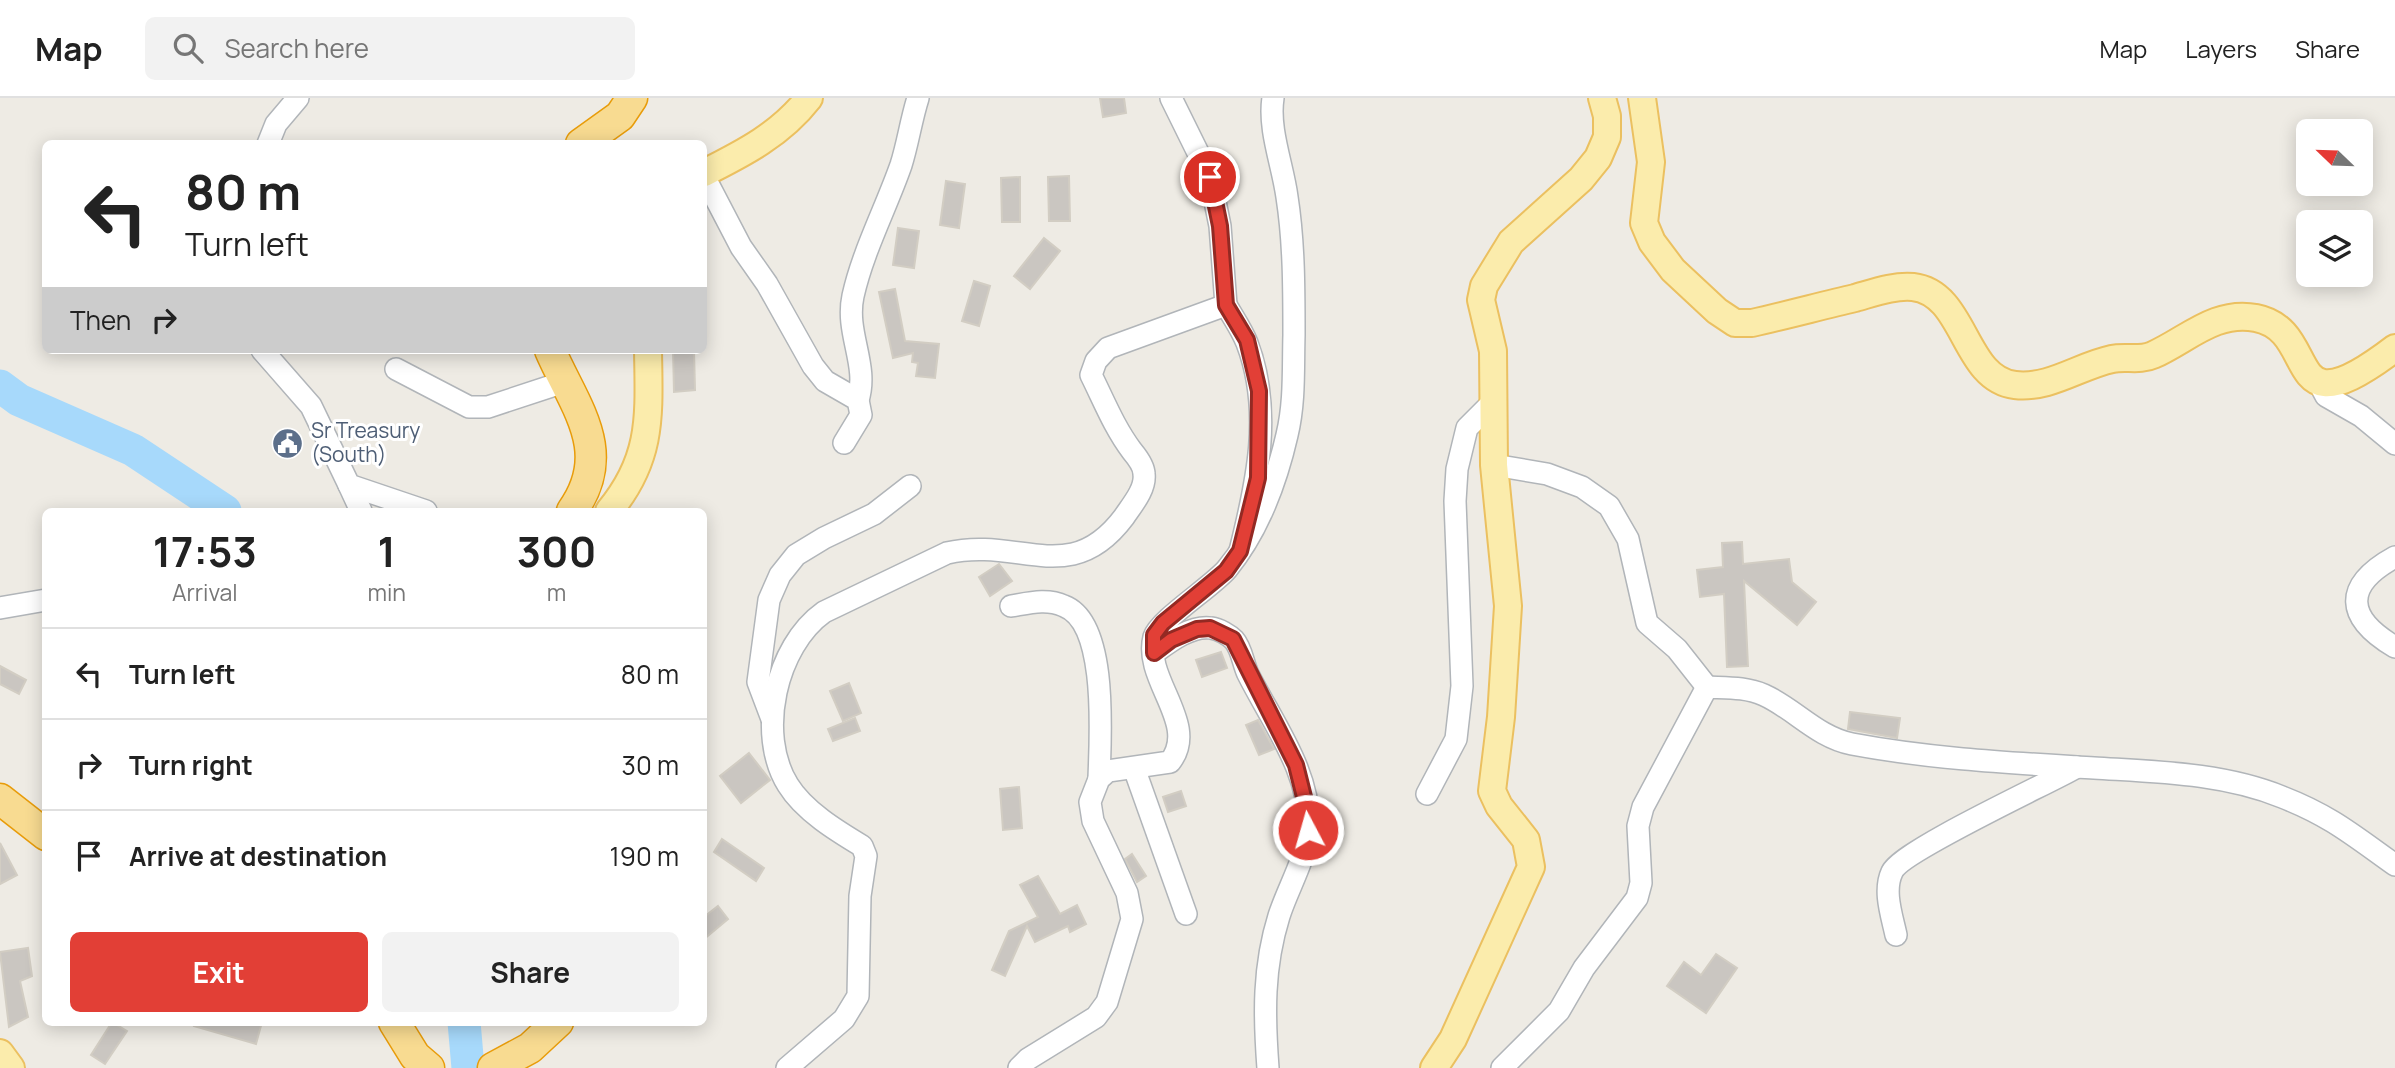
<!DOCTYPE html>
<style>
:root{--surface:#fff;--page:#f2f2f2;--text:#222;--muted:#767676;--line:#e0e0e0;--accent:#e23f36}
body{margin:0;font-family:Manrope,sans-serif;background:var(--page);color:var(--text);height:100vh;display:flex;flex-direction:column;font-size:26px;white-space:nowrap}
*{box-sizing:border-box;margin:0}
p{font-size:23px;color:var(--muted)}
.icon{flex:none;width:38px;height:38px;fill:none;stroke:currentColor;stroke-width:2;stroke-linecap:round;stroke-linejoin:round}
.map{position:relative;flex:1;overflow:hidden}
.panel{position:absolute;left:42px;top:410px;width:665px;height:518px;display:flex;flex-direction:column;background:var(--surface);border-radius:10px;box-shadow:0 4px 18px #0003}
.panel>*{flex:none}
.banner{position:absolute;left:42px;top:42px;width:665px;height:214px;border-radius:10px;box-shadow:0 4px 18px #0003;background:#fff;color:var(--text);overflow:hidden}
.needle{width:46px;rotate:293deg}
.tools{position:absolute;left:2296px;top:21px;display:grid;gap:14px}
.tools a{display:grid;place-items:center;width:77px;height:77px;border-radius:10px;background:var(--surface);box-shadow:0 4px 18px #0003;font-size:35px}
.pin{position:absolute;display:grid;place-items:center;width:60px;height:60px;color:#fff;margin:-30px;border:4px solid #fff;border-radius:50%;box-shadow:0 2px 7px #0007}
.me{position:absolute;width:77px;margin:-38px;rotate:354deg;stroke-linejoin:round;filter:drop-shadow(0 0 5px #0008)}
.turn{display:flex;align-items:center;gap:24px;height:147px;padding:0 28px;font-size:32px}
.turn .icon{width:91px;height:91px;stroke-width:2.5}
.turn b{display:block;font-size:49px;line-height:60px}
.then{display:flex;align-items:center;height:66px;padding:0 28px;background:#0003;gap:14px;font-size:26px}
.eta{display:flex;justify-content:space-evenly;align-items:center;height:119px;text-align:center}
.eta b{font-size:42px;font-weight:700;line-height:49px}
.cta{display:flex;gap:14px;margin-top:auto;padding:14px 28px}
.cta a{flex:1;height:80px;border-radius:10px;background:var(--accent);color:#fff;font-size:28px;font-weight:700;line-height:80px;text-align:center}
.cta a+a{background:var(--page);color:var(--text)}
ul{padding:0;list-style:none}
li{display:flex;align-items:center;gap:21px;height:91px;padding:0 28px;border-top:2px solid var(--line)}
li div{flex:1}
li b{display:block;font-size:26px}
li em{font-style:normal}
header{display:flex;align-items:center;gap:42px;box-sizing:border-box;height:98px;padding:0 35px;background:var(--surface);border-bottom:2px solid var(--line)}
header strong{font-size:33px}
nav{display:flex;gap:38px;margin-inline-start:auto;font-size:24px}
.search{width:490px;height:63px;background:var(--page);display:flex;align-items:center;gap:18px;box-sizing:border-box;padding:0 24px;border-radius:10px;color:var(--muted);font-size:26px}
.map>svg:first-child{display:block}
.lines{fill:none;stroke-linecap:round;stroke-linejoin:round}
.river{stroke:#a7d9fb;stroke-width:33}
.building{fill:#cac6c1;stroke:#d2cdc3;stroke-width:2}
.minor-casing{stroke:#b1b5b9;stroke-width:24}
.major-casing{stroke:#ebc060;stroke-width:30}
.highway-casing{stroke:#e89c0a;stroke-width:33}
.minor{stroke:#fff;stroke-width:21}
.major{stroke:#fbecac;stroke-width:26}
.highway{stroke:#f8db91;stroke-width:30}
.route-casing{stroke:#932923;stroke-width:18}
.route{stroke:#e23f36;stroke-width:12}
.labels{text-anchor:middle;stroke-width:6;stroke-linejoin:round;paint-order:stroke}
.service-label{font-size:21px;fill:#4e5e75;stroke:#fff;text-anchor:start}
</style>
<header>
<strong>Map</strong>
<div class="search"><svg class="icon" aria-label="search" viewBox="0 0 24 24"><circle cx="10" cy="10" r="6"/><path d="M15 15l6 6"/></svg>Search here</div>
<nav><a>Map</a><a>Layers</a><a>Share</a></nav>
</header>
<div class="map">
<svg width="2395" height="970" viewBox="0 0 2395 970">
<rect width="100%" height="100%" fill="#eeebe4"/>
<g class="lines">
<g class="river">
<path d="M0,288L19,302L133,352L225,413"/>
<path d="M464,924L468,970"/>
</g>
</g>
<g class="building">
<path d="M1100,0H1124L1126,15L1103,19Z"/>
<path d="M1069,78L1070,123H1049L1048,79Z"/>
<path d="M1020,79V124H1002L1001,80Z"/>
<path d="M946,83L965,86L959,130L940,127Z"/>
<path d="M898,130L919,133L914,170L893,167Z"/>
<path d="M1044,140L1060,153L1030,191L1014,178Z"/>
<path d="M974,183L990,188L979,228L962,223Z"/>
<path d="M895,191L905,243L939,246L935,280L916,278L918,265L912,264L913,255L893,260L879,194Z"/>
<path d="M673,252H694L695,292L674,294Z"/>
<path d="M1742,444L1743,466L1789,461L1792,484L1816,504L1797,527L1744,483L1748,568L1727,569L1724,496L1700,499L1697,472L1723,469L1722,445Z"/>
<path d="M999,466L1012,483L990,498L979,479Z"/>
<path d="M1221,554L1227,570L1202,579L1196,562Z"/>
<path d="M0,568L26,582L19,596L0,586Z"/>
<path d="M849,585L861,615L843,623L830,593Z"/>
<path d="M1850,614L1900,620L1897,640L1848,631Z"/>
<path d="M855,620L860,633L833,643L828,631Z"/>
<path d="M1258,622L1274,651L1259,657L1246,627Z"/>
<path d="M749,655L770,682L741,705L720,678Z"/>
<path d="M1019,689L1022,730L1003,732L1000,691Z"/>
<path d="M1181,693L1186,708L1168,714L1163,699Z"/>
<path d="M722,741L764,770L756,783L714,754Z"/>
<path d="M0,745L17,777L0,786Z"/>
<path d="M1132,756L1146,778L1137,784L1125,761Z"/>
<path d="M1038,778L1060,816L1077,807L1086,826L1070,834L1068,828L1035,844L1027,828L1005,878L992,872L1009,833L1038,819L1020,787Z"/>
<path d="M718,808L728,821L704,841V819Z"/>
<path d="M28,850L32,878L20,883L28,919L9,929L0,854Z"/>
<path d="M1716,856L1737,870L1706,915L1667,888L1684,864L1701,877Z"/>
<path d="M112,924L127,933L105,966L91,957Z"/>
<path d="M195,924H262L256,946L194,928Z"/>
</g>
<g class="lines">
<defs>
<g id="minor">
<path d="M1171,0L1210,79L1220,128L1226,207"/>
<path d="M268,46L276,26L298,0"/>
<path d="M704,78L741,149L767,186L813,268L825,283L858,302L861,317L844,345"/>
<path d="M262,252L311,308L349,387L426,413"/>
<path d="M396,271L469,309H488L564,284"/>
<path d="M2318,283L2326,298L2361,318L2395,346"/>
<path d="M858,302C869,267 845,235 853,198C863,153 886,110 901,67C908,45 911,22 918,0"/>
<path d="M1494,367L1547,376L1582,389L1609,408L1628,441L1647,525L1677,551L1707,589"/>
<path d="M349,387L361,413"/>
<path d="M2395,459C2342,488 2346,520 2395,549"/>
<path d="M1011,508C1029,505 1047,500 1064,508C1109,525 1100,642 1099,681"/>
<path d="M0,510L46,502"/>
<path d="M1154,555C1169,544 1191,527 1211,530C1219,531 1229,537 1234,542C1242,551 1243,566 1248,576C1272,624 1313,677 1308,733C1305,763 1288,790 1279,818C1263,869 1264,917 1268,970"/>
<path d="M772,621L758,584L769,502L780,477L796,457L824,440L874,416L910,388"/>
<path d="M1134,670L1186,816"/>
<path d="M1427,696L1456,641L1462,588L1455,403L1457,371L1467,330L1492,305"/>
<path d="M1896,837C1892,818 1883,793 1892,774C1901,753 2047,686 2077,669"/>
<path d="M787,970L844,921L858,898L860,798L866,758L862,748C837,733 804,713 788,687C756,636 776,548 824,514L947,455C1019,438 1070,491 1124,419C1132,407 1146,391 1144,376C1144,368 1137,359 1132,353C1114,329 1104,303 1091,277L1096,263L1108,250L1226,207C1233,219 1242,232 1247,245C1273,313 1257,385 1240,453"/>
<path d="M1019,970L1028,961L1096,919L1107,904L1132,821L1127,795L1093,723L1090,704L1099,681L1108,673L1170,664C1200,626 1143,582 1154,539C1159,522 1213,488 1227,471C1259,432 1276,385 1287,337C1295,304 1293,270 1294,237C1294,191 1294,144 1287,99C1283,68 1268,31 1273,0"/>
<path d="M1502,970L1559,913L1584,870L1637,800L1641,785L1638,728L1643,709L1707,589C1727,590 1746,589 1764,597C1795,611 1817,639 1852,646C1932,661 2013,665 2094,670C2157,674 2223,675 2282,699C2331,718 2354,738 2395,767"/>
</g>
<g id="major">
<path d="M1642,0L1651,64L1644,125L1652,144L1673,172L1717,213L1735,225H1752C1787,217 1821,208 1855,200C1873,195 1895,187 1913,189C1966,195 1963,281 2015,287C2050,291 2079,268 2112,261C2125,258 2140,263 2153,257C2187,242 2215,212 2256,220C2323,233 2278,339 2395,250"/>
<path d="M704,75C744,55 781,36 809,0"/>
<path d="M609,413C653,360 649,317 648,252"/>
<path d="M0,955L11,970"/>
<path d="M1434,970L1453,941L1531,769L1526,742L1499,708L1492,693L1501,619L1508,508L1494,367L1493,253L1481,202L1484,188L1511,144L1581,81L1598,60L1607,39V18L1602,0"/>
</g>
<g id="highway">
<path d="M581,46L620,18L632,0"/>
<path d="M550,252C574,308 615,353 572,413"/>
<path d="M0,701L46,737"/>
<path d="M394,924L415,958L429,970"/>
<path d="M493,970L530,950L558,924"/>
</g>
</defs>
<use href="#minor" class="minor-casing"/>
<use href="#major" class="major-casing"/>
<use href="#highway" class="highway-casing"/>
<use href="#minor" class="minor"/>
<use href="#major" class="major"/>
<use href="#highway" class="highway"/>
</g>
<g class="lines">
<defs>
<path id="route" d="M1210,79L1220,128L1226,207L1247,242L1259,293L1258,380L1240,453L1226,473L1163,525L1154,537V555L1171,542L1197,531L1210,530L1233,541L1296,667L1307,711L1308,732"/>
</defs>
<use href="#route" class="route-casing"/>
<use href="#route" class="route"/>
</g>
<defs>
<symbol id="civic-disc" viewBox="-11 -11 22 22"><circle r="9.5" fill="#5c6f8a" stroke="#fff"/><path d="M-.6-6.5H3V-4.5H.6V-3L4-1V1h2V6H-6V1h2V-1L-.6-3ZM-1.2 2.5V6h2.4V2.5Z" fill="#fff"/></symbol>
</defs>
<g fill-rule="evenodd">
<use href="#civic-disc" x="270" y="328" width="35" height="35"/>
</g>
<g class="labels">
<g class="service-label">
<text x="311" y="340">Sr Treasury<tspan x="311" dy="24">(South)</tspan></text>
</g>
</g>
</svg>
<div class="tools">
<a><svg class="needle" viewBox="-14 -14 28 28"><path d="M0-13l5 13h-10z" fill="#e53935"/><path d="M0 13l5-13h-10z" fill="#767676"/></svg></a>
<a><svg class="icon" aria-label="layers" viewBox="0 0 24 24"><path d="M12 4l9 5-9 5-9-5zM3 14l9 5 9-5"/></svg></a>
</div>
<div class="pin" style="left:1210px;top:79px;background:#d93025"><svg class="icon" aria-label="arrive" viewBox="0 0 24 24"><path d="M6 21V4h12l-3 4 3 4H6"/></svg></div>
<svg class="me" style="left:1308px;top:732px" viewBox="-20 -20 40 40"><circle r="17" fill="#e23f36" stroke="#fff" stroke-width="3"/><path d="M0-11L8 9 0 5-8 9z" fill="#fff"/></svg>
<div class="banner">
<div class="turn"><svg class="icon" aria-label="left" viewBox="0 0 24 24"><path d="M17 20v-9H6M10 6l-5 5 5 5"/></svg><div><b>80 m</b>Turn left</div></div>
<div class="then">Then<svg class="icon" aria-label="right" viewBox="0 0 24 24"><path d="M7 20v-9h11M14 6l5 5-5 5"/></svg></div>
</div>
<section class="panel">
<div class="eta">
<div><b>17:53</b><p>Arrival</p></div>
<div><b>1</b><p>min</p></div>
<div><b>300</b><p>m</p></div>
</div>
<ul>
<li><svg class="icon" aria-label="left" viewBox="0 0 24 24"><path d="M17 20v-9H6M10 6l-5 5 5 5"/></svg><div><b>Turn left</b></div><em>80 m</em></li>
<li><svg class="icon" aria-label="right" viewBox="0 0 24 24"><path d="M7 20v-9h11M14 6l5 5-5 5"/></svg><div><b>Turn right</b></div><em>30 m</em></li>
<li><svg class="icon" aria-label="arrive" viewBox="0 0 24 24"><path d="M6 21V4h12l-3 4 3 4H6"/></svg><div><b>Arrive at destination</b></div><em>190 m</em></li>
</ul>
<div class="cta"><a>Exit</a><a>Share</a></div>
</section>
</div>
